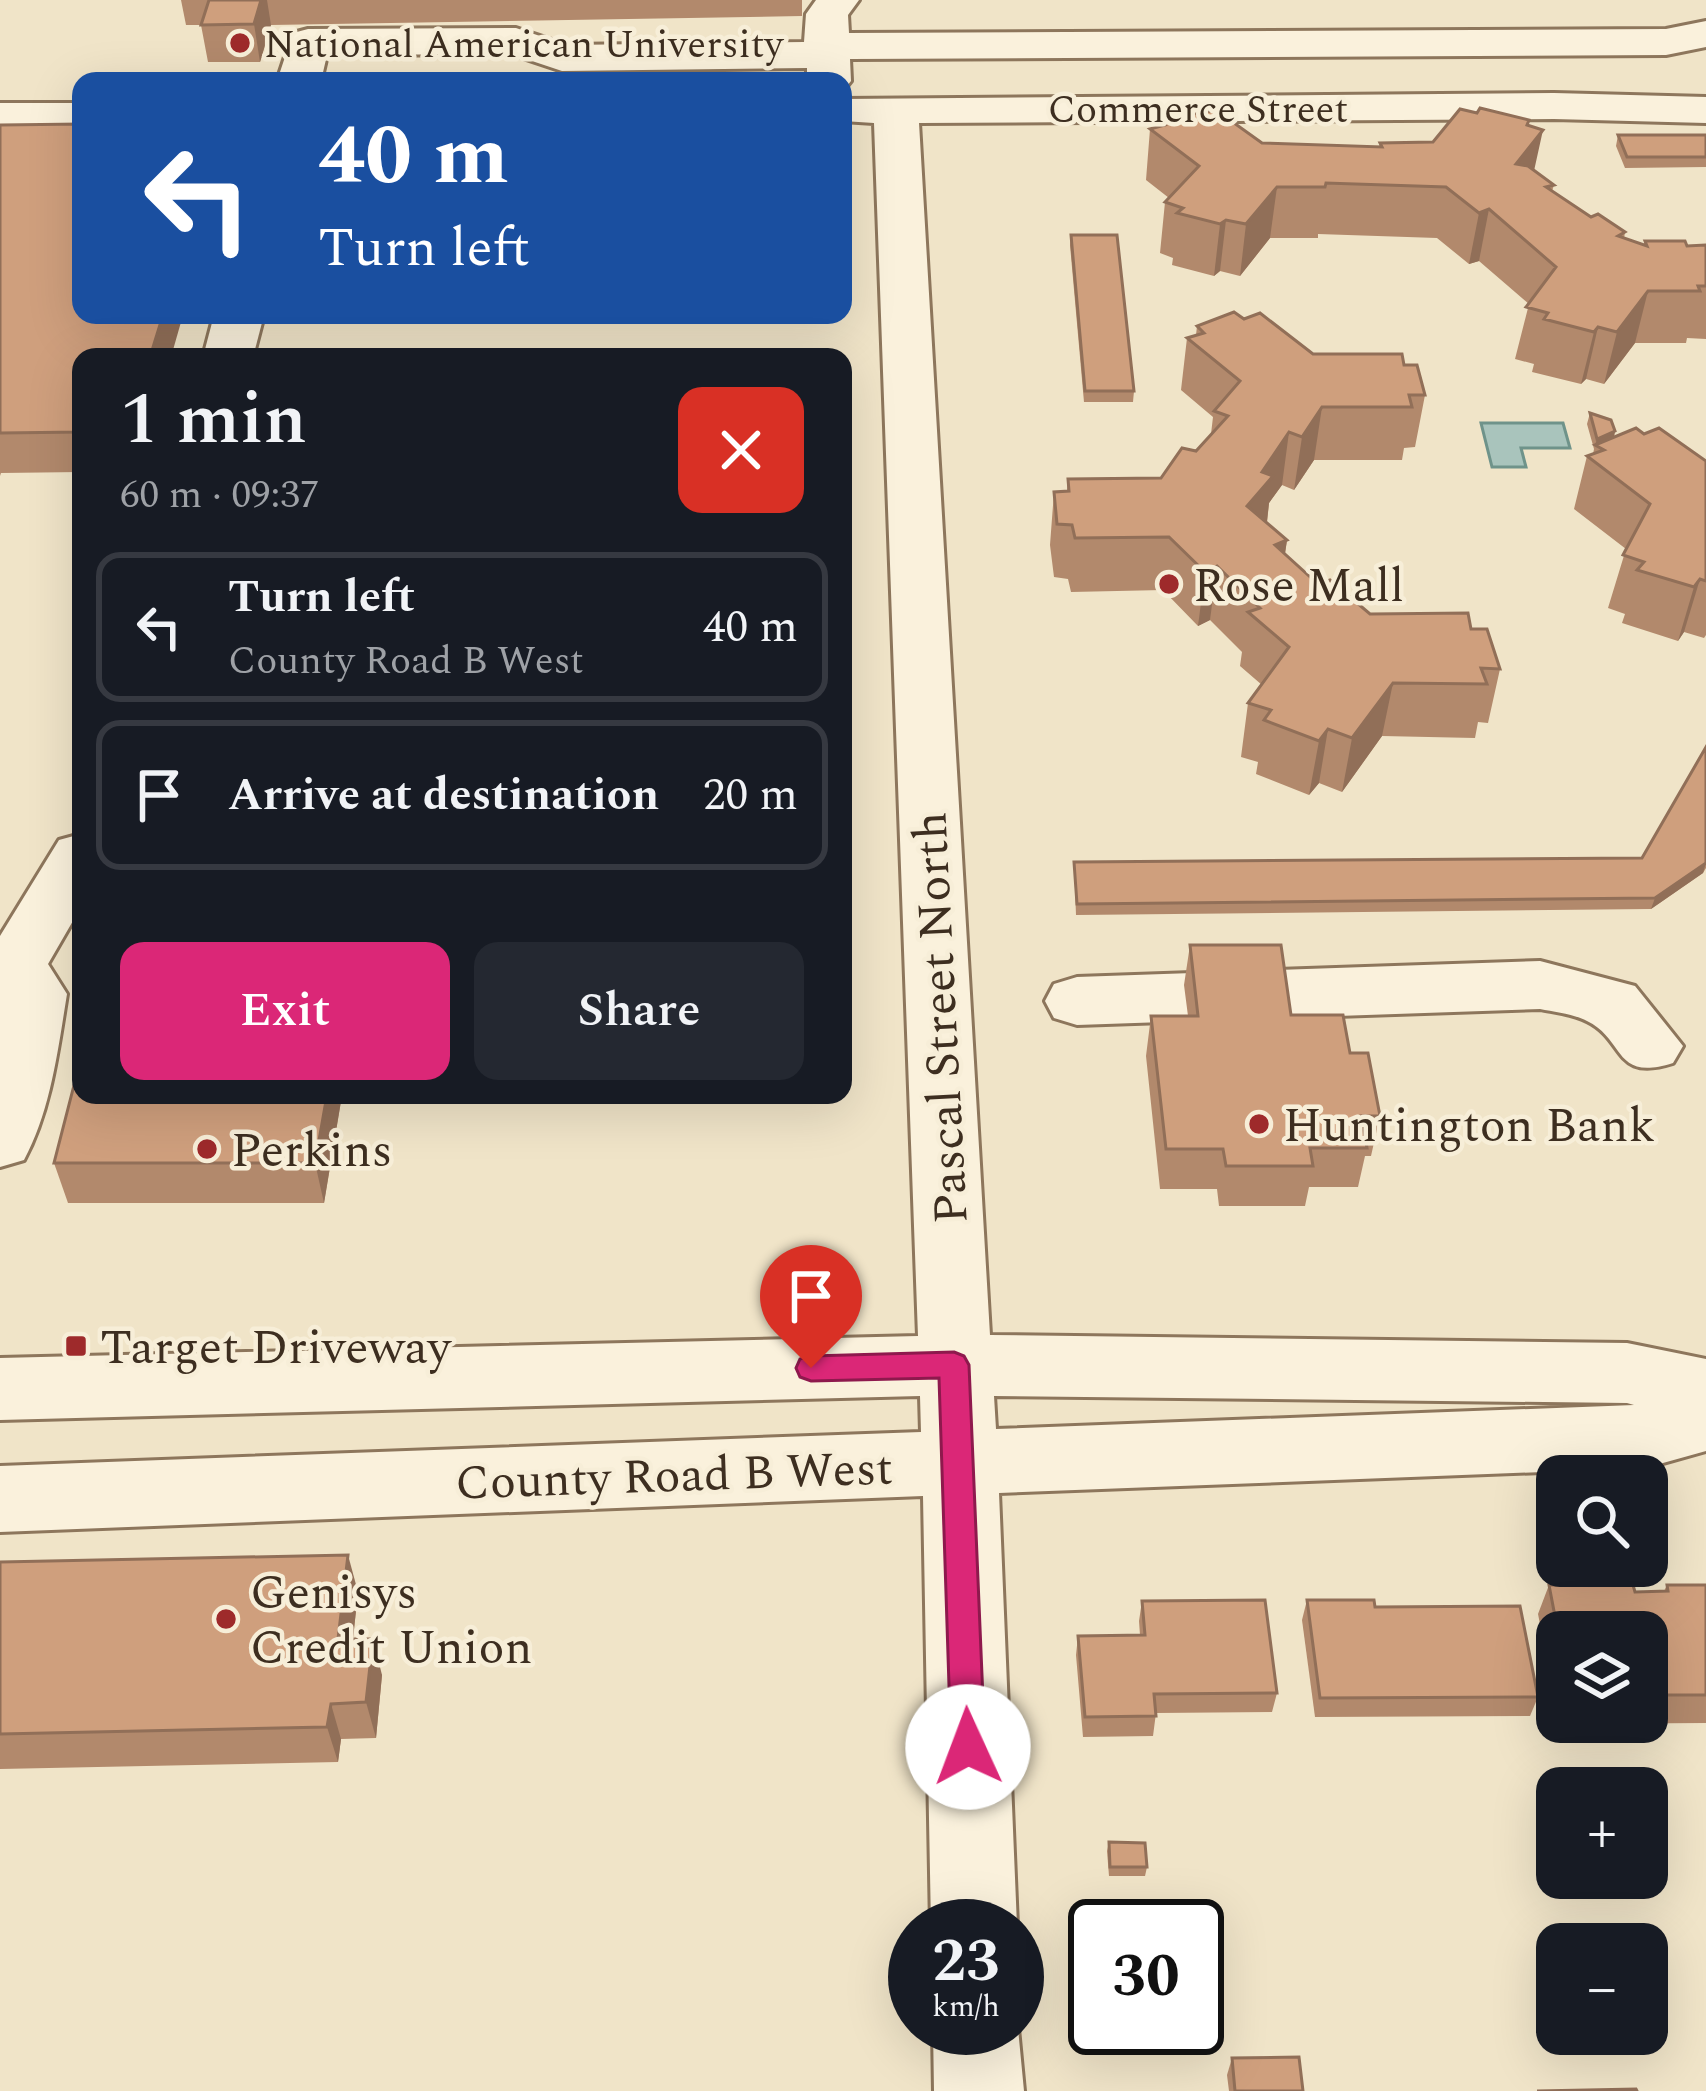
<!DOCTYPE html>
<meta charset="utf-8">
<style>
:root{--surface:#171b24;--page:#242831;--text:#f1f3f6;--muted:#9ea1a6;--line:#363941;--accent:#db2777}
body{margin:0;font-family:Spectral,serif;background:var(--page);color:var(--text);height:100vh;display:flex;flex-direction:column;font-size:45px;white-space:nowrap}
*{box-sizing:border-box;margin:0}
p{font-size:39px;color:var(--muted)}
.icon{flex:none;width:66px;height:66px;fill:none;stroke:currentColor;stroke-width:2;stroke-linecap:round;stroke-linejoin:round}
.map{position:relative;flex:1;overflow:hidden}
.panel{position:absolute;left:72px;top:348px;width:780px;height:756px;display:flex;flex-direction:column;background:var(--surface);border-radius:24px;box-shadow:0 12px 48px #0002}
.panel>*{flex:none}
.banner{position:absolute;left:72px;top:72px;width:780px;height:252px;border-radius:24px;box-shadow:0 12px 48px #0002;background:#1a4fa0;color:#fff;overflow:hidden}
.fabs{position:absolute;left:1536px;top:1455px;display:grid;gap:24px}
.fabs a{display:grid;place-items:center;width:132px;height:132px;border-radius:24px;background:var(--surface);box-shadow:0 12px 48px #0002;font-size:60px}
.speed{position:absolute;left:888px;top:1899px;display:flex;gap:24px;font-size:60px;font-weight:700;text-align:center}
.speed>*{display:grid;place-content:center;width:156px;height:156px;border-radius:50%;background:var(--surface);box-shadow:0 12px 48px #0002;line-height:1}
.speed small{font-size:30px;font-weight:400}
.speed .limit{border:6px solid #111;border-radius:18px;background:#fff;color:#111}
.pin{position:absolute;display:grid;place-items:center;width:102px;height:102px;color:#fff;margin:-123px -51px;border-radius:50% 50% 50% 0;rotate:-45deg;box-shadow:0 0 12px #0007}
.pin .icon{rotate:45deg}
.me{position:absolute;width:132px;margin:-66px;rotate:358deg;stroke-linejoin:round;filter:drop-shadow(0 0 9px #0008)}
.turn{display:flex;align-items:center;gap:42px;height:252px;padding:0 48px;font-size:54px}
.turn .icon{width:156px;height:156px;stroke-width:2.5}
.turn b{display:block;font-size:84px;line-height:102px}
.round{display:grid;place-items:center;flex:none;width:126px;height:126px;border-radius:24px;background:var(--page)}
.headline{display:flex;align-items:center;justify-content:space-between;height:204px;padding:0 48px}
h1{font-size:72px;font-weight:600;line-height:90px}
.cta{display:flex;gap:24px;margin-top:auto;padding:24px 48px}
.cta a{flex:1;height:138px;border-radius:24px;background:var(--accent);color:#fff;font-size:48px;font-weight:600;line-height:138px;text-align:center}
.cta a+a{background:var(--page);color:var(--text)}
ul{padding:0;list-style:none}
li{display:flex;align-items:center;gap:36px;height:150px;margin:0 24px 18px;padding:0 24px;border:6px solid var(--line);border-radius:24px}
li div{flex:1}
li b{display:block;font-size:45px}
li em{font-style:normal}
.map>svg:first-child{display:block}
.water{fill:#a9c4bc;stroke:#6f938a;stroke-width:3}
.lines{fill:none;stroke-linecap:round;stroke-linejoin:round}
.minor-casing{stroke:#8d765c;stroke-width:6}
.minor{fill:#faf1dc;fill-rule:evenodd}
.wall{fill:#b2896c}
.shaded-wall{fill:#916f58}
.building{fill:#cf9f7d;stroke:#916f58;stroke-width:3}
.route{fill:#db2777;stroke:#8e194d;stroke-width:3}
.poi-dot{fill:#9e2a2b;stroke:#f7eed8;stroke-width:4.5}
.labels{text-anchor:middle;stroke-width:9;stroke-linejoin:round;paint-order:stroke}
.far-poi-label{font-size:39px;fill:#3d2e20;stroke:#f7eed8;text-anchor:start}
.far-street-label{font-size:39px;fill:#3d2e20;stroke:#f7eed8}
.poi-label{font-size:48px;fill:#3d2e20;stroke:#f7eed8;text-anchor:start}
.street-label{font-size:48px;fill:#3d2e20;stroke:#f7eed8}
</style>
<div class="map">
<svg width="1706" height="2091" viewBox="0 0 1706 2091">
<rect width="100%" height="100%" fill="#f0e4c8"/>
<path class="water" d="M1481,423H1563L1570,448H1521L1526,467H1492Z"/>
<g class="lines">
<defs>
<g id="minor">
<path d="M816,0H859L848,15L849,33L1666,29L1706,21V47L1666,55L850,59L851,81L843,91V81H807V68L562,71L511,54L327,55L321,81H277L293,33L308,29L516,28L567,45L804,42L806,14Z"/>
<path d="M1554,93L1706,97V123L1554,119L919,123L990,1335L1627,1343L1706,1359V1451L1645,1468L999,1493L1017,1926H931L923,1496L0,1532V1466L921,1432L920,1396L0,1420V1358L918,1336L874,123L843,121V99ZM994,1396L1627,1403L1634,1405L996,1429Z"/>
<rect x="0" y="103" width="81" height="26"/>
<path d="M214,315H264L253,357H203Z"/>
<path d="M81,834V907L48,964L67,994C58,1049 51,1110 24,1160L0,1167V936L59,840Z"/>
<path d="M1540,961L1635,986L1683,1046L1673,1063C1613,1082 1626,1040 1587,1021C1574,1014 1555,1012 1540,1009L1077,1025L1054,1018L1045,1001L1054,984L1077,977Z"/>
<path d="M1017,2018L1024,2091H934L933,2028H1017Z"/>
</g>
</defs>
<use href="#minor" class="minor-casing"/>
<use href="#minor" class="minor"/>
</g>
<g class="wall">
<path d="M181,0H802V16L271,25L260,62H208L201,25H186Z"/>
<path d="M1477,113L1529,120L1528,125L1534,171L1554,185L1552,191L1591,217L1625,232L1624,239L1644,245L1645,241L1687,246L1706,245V339L1687,338L1686,343H1635L1604,384L1586,379L1581,384L1532,372L1534,364L1515,359L1529,304L1479,261L1469,264L1437,238L1318,234V238H1270L1240,276L1220,271L1214,276L1172,265L1173,258L1160,253L1165,202L1169,198L1146,180L1150,129L1159,127L1160,120L1262,143L1380,147V143L1433,142Z"/>
<path d="M0,125L81,357V472L1,473L0,476Z"/>
<path d="M1618,135H1706V167L1625,168L1616,146Z"/>
<path d="M1071,235L1134,391L1133,402H1084L1070,245Z"/>
<path d="M1244,319L1313,354L1404,365L1425,395L1415,447L1404,448L1402,460H1314L1294,490L1282,485L1269,503L1267,523L1287,540L1285,553L1318,584L1370,614L1471,629L1500,669L1488,723L1478,722L1475,738L1382,736L1342,792L1319,783L1309,795L1256,774L1258,762L1241,757L1248,703L1262,685L1240,666L1242,652L1210,620L1198,626L1163,590L1071,592L1068,579L1054,577L1050,545L1054,492L1067,491L1068,479L1161,478L1196,451L1211,434L1213,417L1181,390L1187,338L1196,335L1197,326Z"/>
<path d="M1590,413L1615,431L1614,437L1644,434L1706,461V635L1704,638L1684,632L1678,641L1622,623L1625,614L1608,608L1626,549L1574,509L1587,456L1593,454L1594,449L1587,424Z"/>
<path d="M1706,747V868L1703,873L1651,909L1076,915L1074,862L1642,858Z"/>
<path d="M1190,945L1350,1053L1380,1116L1371,1156H1365L1358,1187H1309L1305,1206H1219L1217,1189H1160L1146,1056L1151,1016H1188L1184,985Z"/>
<path d="M342,1095L324,1203H68L54,1163Z"/>
<path d="M0,1562L358,1592L353,1639L382,1675L376,1738L341,1739L338,1762L0,1769Z"/>
<path d="M1549,1585L1635,1592L1664,1591L1667,1585H1706V1723L1560,1724V1722H1647V1632H1557V1709L1538,1614Z"/>
<path d="M1307,1600L1375,1607L1538,1697L1530,1716L1315,1717L1302,1620Z"/>
<path d="M1142,1601L1277,1693L1272,1712L1156,1713L1153,1736L1083,1737L1076,1655L1078,1636L1140,1635L1139,1621Z"/>
<path d="M1109,1842L1147,1867L1145,1876H1109L1107,1851Z"/>
<path d="M1232,2058L1303,2091H1229L1227,2075Z"/>
</g>
<g class="shaded-wall">
<path d="M261,0H267L271,25L260,62L254,24Z"/>
<path d="M1529,120L1522,156L1543,130L1532,180L1516,164Z"/>
<path d="M1277,187L1270,238L1240,276L1246,224Z"/>
<path d="M1489,209L1479,261L1469,264L1479,213Z"/>
<path d="M1226,220L1220,271L1214,276L1220,224Z"/>
<path d="M1648,291L1635,343L1604,384L1617,332Z"/>
<path d="M163,315H183L171,357H150Z"/>
<path d="M1598,327L1586,379L1581,384L1594,332Z"/>
<path d="M1322,407L1314,460L1294,490L1302,437Z"/>
<path d="M1615,431L1613,442L1595,445L1597,439Z"/>
<path d="M1289,432L1282,485L1269,503L1266,529L1247,506L1262,472Z"/>
<path d="M1287,540L1279,594L1275,545Z"/>
<path d="M1217,566L1210,620L1198,626L1205,572Z"/>
<path d="M1700,579L1684,632L1678,641L1694,587Z"/>
<path d="M1393,683L1382,736L1342,792L1352,738Z"/>
<path d="M1328,729L1319,783L1309,795L1319,741Z"/>
<path d="M1706,863L1703,873L1651,909L1655,898Z"/>
<path d="M327,1095H342L324,1203L315,1163Z"/>
<path d="M348,1555L358,1592L349,1675L338,1639Z"/>
<path d="M373,1639L382,1675L376,1738L366,1702Z"/>
<path d="M331,1704L341,1739L338,1762L327,1727Z"/>
</g>
<g class="building">
<path d="M209,0H261L254,24L201,25Z"/>
<path d="M1480,108L1529,120L1527,125L1543,130L1516,164L1528,166L1554,185L1546,187L1591,217L1598,214L1625,232L1618,236L1647,246L1645,241H1685L1687,246L1706,245V286H1698L1700,291H1648L1617,332L1598,327L1594,332L1544,319L1548,313L1526,307L1556,267L1489,209L1479,213L1446,187L1326,183L1325,187H1277L1246,224L1226,220L1220,224L1177,213L1183,208L1165,202L1199,166L1150,129L1165,125L1160,120L1216,110L1262,143L1382,147L1380,143L1433,142L1460,109L1477,113Z"/>
<path d="M81,124V315H163L150,357H81V432L0,433V125Z"/>
<path d="M1618,135H1706V157H1627Z"/>
<path d="M1071,235H1117L1134,391H1085Z"/>
<path d="M1234,312L1244,319L1260,313L1313,354H1402L1404,365H1417L1425,395H1409L1412,407H1322L1302,437L1289,432L1262,472L1273,476L1247,506L1287,540L1275,545L1318,584L1330,580L1370,614L1468,613L1471,629H1487L1500,669L1481,668L1487,684L1393,683L1352,738L1328,729L1319,741L1264,720L1271,710L1248,703L1289,647L1248,612L1260,608L1217,566L1205,572L1169,537L1075,538L1072,525L1057,524L1054,492L1069,491L1068,479L1161,478L1182,448L1196,451L1228,416L1214,411L1240,381L1187,338L1204,333L1197,326Z"/>
<path d="M1590,413L1611,420L1615,431L1597,439Z"/>
<path d="M1636,428L1644,434L1659,428L1706,461V581L1700,579L1694,587L1637,570L1644,562L1623,555L1650,504L1587,456L1604,450L1595,445Z"/>
<path d="M1706,747V863L1655,898L1077,904L1074,862L1642,858Z"/>
<path d="M1190,945H1281L1291,1015H1343L1350,1053H1368L1380,1116H1361L1367,1148H1310L1313,1166H1226L1223,1149H1166L1151,1016H1198Z"/>
<path d="M81,1058V1095H327L315,1163H54Z"/>
<path d="M348,1555L338,1639H373L366,1702L331,1704L327,1727L0,1734V1562Z"/>
<path d="M1549,1585H1633L1635,1592L1668,1591L1667,1585H1706V1695H1647V1632H1558Z"/>
<path d="M1265,1600L1277,1693L1154,1694L1156,1716L1085,1717L1078,1636L1145,1635L1142,1601Z"/>
<path d="M1307,1600H1374L1375,1607L1520,1606L1538,1697L1320,1698Z"/>
<path d="M1109,1842L1145,1843L1147,1867H1110Z"/>
<path d="M1132,1906H1179L1180,1926H1134Z"/>
<path d="M1299,2057L1303,2091H1235L1232,2058Z"/>
<path d="M1636,2089L1637,2091H1537Z"/>
</g>
<path class="route" d="M954,1352L964,1356L969,1365L985,1747L980,1758L968,1763L956,1758L951,1747L939,1378L811,1381L800,1377L796,1368L800,1359L811,1356Z"/>
<g class="poi-dot">
<circle cx="240" cy="43" r="12"/>
<circle cx="1169" cy="584" r="12"/>
<circle cx="1259" cy="1124" r="12"/>
<circle cx="207" cy="1149" r="12"/>
<rect x="64" y="1334" width="24" height="24" rx="6"/>
<circle cx="226" cy="1619" r="12"/>
</g>
<g class="labels">
<g class="far-poi-label">
<text x="264" y="57">National American University</text>
</g>
<g class="far-street-label">
<text x="1198" y="122">Commerce Street</text>
</g>
<g class="poi-label">
<text x="1193" y="601">Rose Mall</text>
<text x="1283" y="1141">Huntington Bank</text>
<text x="231" y="1166">Perkins</text>
<text x="100" y="1363">Target Driveway</text>
<text x="250" y="1608">Genisys<tspan x="250" dy="55">Credit Union</tspan></text>
</g>
<g class="street-label">
<text transform="translate(939 1018) rotate(-93)" y="17">Pascal Street North</text>
<text transform="translate(674 1474) rotate(-2)" y="17">County Road B West</text>
</g>
</g>
</svg>
<div class="fabs">
<a><svg class="icon" aria-label="search" viewBox="0 0 24 24"><circle cx="10" cy="10" r="6"/><path d="M15 15l6 6"/></svg></a>
<a><svg class="icon" aria-label="layers" viewBox="0 0 24 24"><path d="M12 4l9 5-9 5-9-5zM3 14l9 5 9-5"/></svg></a>
<a>+</a>
<a>−</a>
</div>
<div class="speed"><div>23<small>km/h</small></div><div class="limit">30</div></div>
<div class="pin" style="left:811px;top:1368px;background:#d93025"><svg class="icon" aria-label="arrive" viewBox="0 0 24 24"><path d="M6 21V4h12l-3 4 3 4H6"/></svg></div>
<svg class="me" style="left:968px;top:1747px" viewBox="-20 -20 40 40"><circle r="19" fill="#fff"/><path d="M0-13L10 11 0 6-10 11z" fill="#db2777"/></svg>
<div class="banner">
<div class="turn"><svg class="icon" aria-label="left" viewBox="0 0 24 24"><path d="M17 20v-9H6M10 6l-5 5 5 5"/></svg><div><b>40 m</b>Turn left</div></div>
</div>
<section class="panel">
<div class="headline"><div><h1>1 min</h1><p>60 m · 09:37</p></div><a class="round" style="background:#d93025;color:#fff"><svg class="icon" aria-label="close" viewBox="0 0 24 24"><path d="M6 6l12 12M18 6L6 18"/></svg></a></div>
<ul>
<li><svg class="icon" aria-label="left" viewBox="0 0 24 24"><path d="M17 20v-9H6M10 6l-5 5 5 5"/></svg><div><b>Turn left</b><p>County Road B West</p></div><em>40 m</em></li>
<li><svg class="icon" aria-label="arrive" viewBox="0 0 24 24"><path d="M6 21V4h12l-3 4 3 4H6"/></svg><div><b>Arrive at destination</b></div><em>20 m</em></li>
</ul>
<div class="cta"><a>Exit</a><a>Share</a></div>
</section>
</div>
